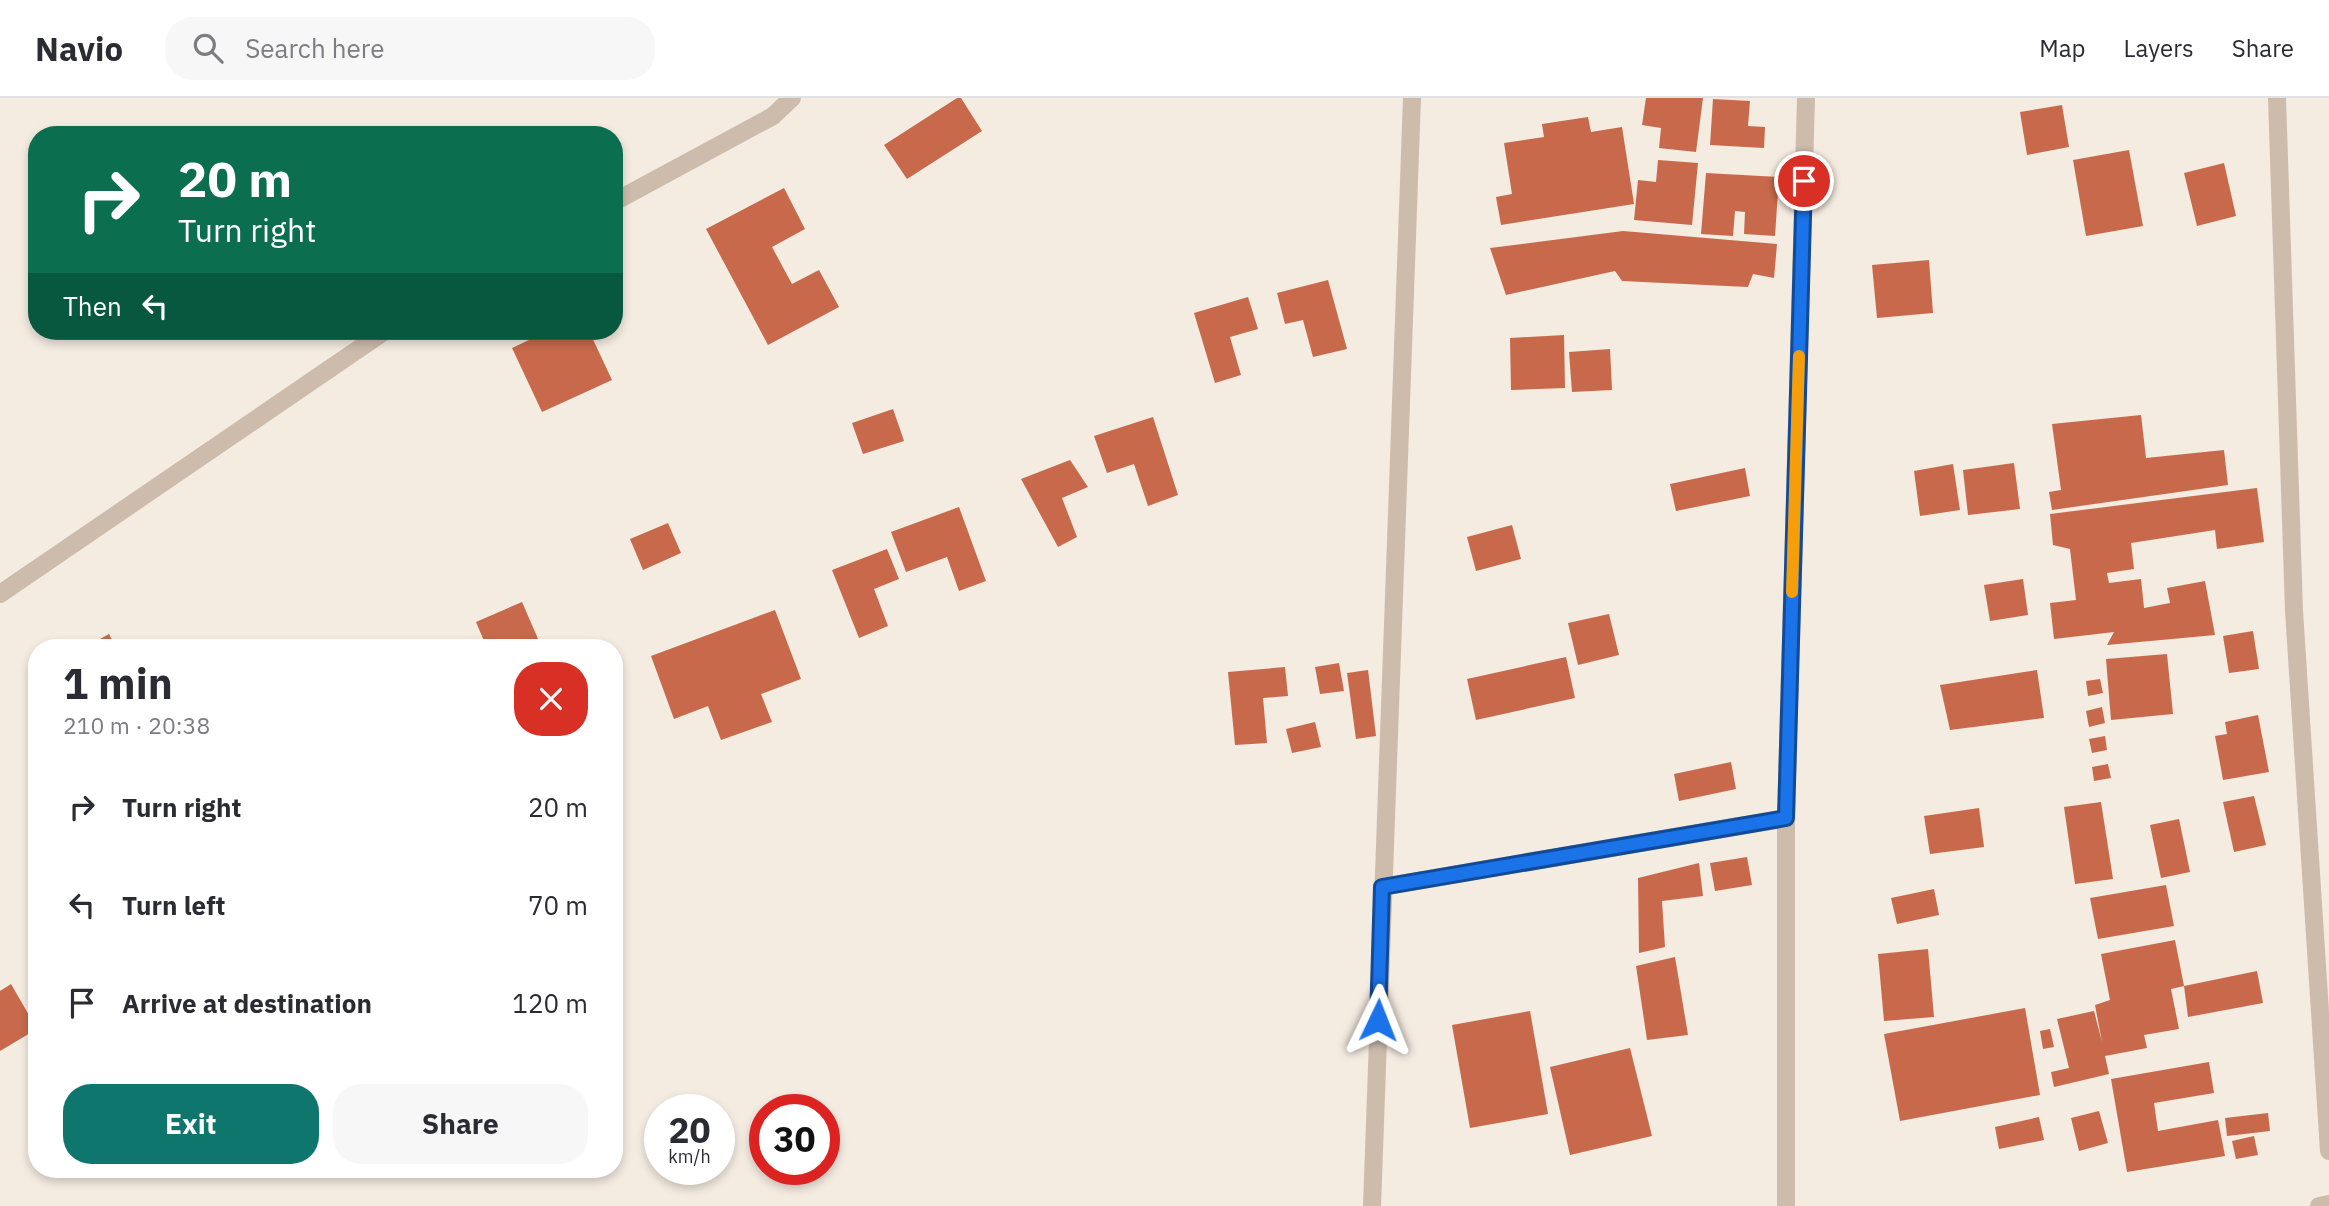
<!DOCTYPE html>
<meta charset="utf-8">
<style>
:root{--surface:#fff;--page:#f7f7f7;--text:#2b2b33;--muted:#7c7c81;--line:#e1e1e2;--accent:#0f766e}
body{margin:0;font-family:"IBM Plex Sans",sans-serif;background:var(--page);color:var(--text);height:100vh;display:flex;flex-direction:column;font-size:26px;white-space:nowrap}
*{box-sizing:border-box;margin:0}
p{font-size:23px;color:var(--muted)}
.icon{flex:none;width:38px;height:38px;fill:none;stroke:currentColor;stroke-width:2;stroke-linecap:round;stroke-linejoin:round}
.map{position:relative;flex:1;overflow:hidden}
.details{position:absolute;left:28px;top:541px;width:595px;height:539px;display:flex;flex-direction:column;background:var(--surface);border-radius:28px;box-shadow:0 4px 10px #0003}
.details>*{flex:none}
.banner{position:absolute;left:28px;top:28px;width:595px;height:214px;border-radius:28px;box-shadow:0 4px 10px #0003;background:#0b6e4f;color:#fff;overflow:hidden}
.speed{position:absolute;left:644px;top:996px;display:flex;gap:14px;font-size:35px;font-weight:700;text-align:center}
.speed>*{display:grid;place-content:center;width:91px;height:91px;border-radius:50%;background:var(--surface);box-shadow:0 4px 10px #0003;line-height:1}
.speed small{font-size:18px;font-weight:400}
.speed .limit{border:10px solid #d22;background:#fff;color:#111}
.pin{position:absolute;display:grid;place-items:center;width:60px;height:60px;color:#fff;margin:-30px;border:4px solid #fff;border-radius:50%;box-shadow:0 2px 7px #0007}
.me{position:absolute;width:77px;margin:-38px;rotate:2deg;stroke-linejoin:round;filter:drop-shadow(0 0 5px #0008)}
.turn{display:flex;align-items:center;gap:24px;height:147px;padding:0 35px;font-size:32px}
.turn .icon{width:91px;height:91px;stroke-width:2.5}
.turn b{display:block;font-size:49px;line-height:60px}
.then{display:flex;align-items:center;height:66px;padding:0 35px;background:#0003;gap:14px;font-size:26px}
.round{display:grid;place-items:center;flex:none;width:74px;height:74px;border-radius:28px;background:var(--page)}
.headline{display:flex;align-items:center;justify-content:space-between;height:119px;padding:0 35px}
h1{font-size:42px;font-weight:700;line-height:52px}
.cta{display:flex;gap:14px;margin-top:auto;padding:14px 35px}
.cta a{flex:1;height:80px;border-radius:28px;background:var(--accent);color:#fff;font-size:28px;font-weight:700;line-height:80px;text-align:center}
.cta a+a{background:var(--page);color:var(--text)}
ul{padding:0;list-style:none}
li{display:flex;align-items:center;gap:21px;height:98px;padding:0 35px}
li div{flex:1}
li b{display:block;font-size:26px}
li em{font-style:normal}
header{display:flex;align-items:center;gap:42px;box-sizing:border-box;height:98px;padding:0 35px;background:var(--surface);border-bottom:2px solid var(--line)}
header strong{font-size:33px}
nav{display:flex;gap:38px;margin-inline-start:auto;font-size:24px}
.search{width:490px;height:63px;background:var(--page);display:flex;align-items:center;gap:18px;box-sizing:border-box;padding:0 24px;border-radius:28px;color:var(--muted);font-size:26px}
.map>svg:first-child{display:block}
.building{fill:#c8694b}
.lines{fill:none;stroke-linecap:round;stroke-linejoin:round}
.minor{stroke:#cdbbac;stroke-width:18}
.route-casing{stroke:#114b97;stroke-width:18}
.route{stroke:#1a73e8;stroke-width:12}
.slow{stroke:#f59e0b;stroke-width:12}
</style>
<header>
<strong>Navio</strong>
<div class="search"><svg class="icon" aria-label="search" viewBox="0 0 24 24"><circle cx="10" cy="10" r="6"/><path d="M15 15l6 6"/></svg>Search here</div>
<nav><a>Map</a><a>Layers</a><a>Share</a></nav>
</header>
<div class="map">
<svg width="2329" height="1108" viewBox="0 0 2329 1108">
<rect width="100%" height="100%" fill="#f4ebe1"/>
<g class="building">
<path d="M957,0H961L982,33L907,81L884,47Z"/>
<path d="M1646,0H1703L1696,54L1659,50L1661,30L1642,27Z"/>
<path d="M1713,1L1750,3L1748,28L1765,29L1764,50L1710,47Z"/>
<path d="M2062,7L2069,49L2027,57L2020,14Z"/>
<path d="M1588,19L1591,34L1622,29L1634,106L1501,127L1496,99L1512,96L1504,45L1544,39L1542,26Z"/>
<path d="M2129,52L2143,128L2086,138L2073,62Z"/>
<path d="M1658,62L1698,65L1692,127L1634,122L1638,82L1656,84Z"/>
<path d="M2224,65L2236,118L2197,128L2184,75Z"/>
<path d="M1706,75L1779,79L1775,138L1744,136L1745,114L1735,113L1733,138L1701,136Z"/>
<path d="M784,90L805,131L772,149L792,186L819,172L839,209L768,247L706,131Z"/>
<path d="M1623,133L1777,146L1774,180L1753,176L1748,189L1622,183L1615,173L1506,197L1490,150Z"/>
<path d="M1929,162L1933,215L1877,220L1872,167Z"/>
<path d="M1328,182L1347,251L1313,259L1303,222L1285,226L1277,195Z"/>
<path d="M1248,199L1258,231L1230,239L1241,277L1215,285L1194,215Z"/>
<path d="M548,233H589L612,282L542,314L512,250Z"/>
<path d="M1564,237L1565,290L1511,292L1510,240Z"/>
<path d="M1610,251L1612,292L1572,294L1569,254Z"/>
<path d="M893,311L904,343L863,356L852,325Z"/>
<path d="M2141,317L2146,360L2224,352L2228,387L2052,412L2049,394L2061,392L2052,326Z"/>
<path d="M1153,319L1178,397L1148,408L1134,366L1107,375L1094,338Z"/>
<path d="M1070,362L1088,389L1062,400L1077,439L1058,449L1021,381Z"/>
<path d="M2014,365L2020,411L1968,417L1963,372Z"/>
<path d="M1953,366L1960,412L1920,418L1914,373Z"/>
<path d="M1745,370L1750,398L1676,413L1670,386Z"/>
<path d="M2257,390L2264,444L2217,451L2215,432L2131,445L2134,471L2107,475L2109,485L2141,481L2144,510L2170,505L2167,490L2205,483L2215,537L2107,547L2114,534L2054,541L2050,505L2076,502L2070,451L2053,447L2050,416Z"/>
<path d="M959,409L986,483L959,493L947,459L906,474L891,434Z"/>
<path d="M668,425L681,455L643,472L630,441Z"/>
<path d="M1512,427L1521,461L1476,473L1467,439Z"/>
<path d="M887,451L899,481L874,491L888,528L859,540L832,472Z"/>
<path d="M2023,481L2028,517L1990,523L1984,487Z"/>
<path d="M522,504L542,550H487L476,524Z"/>
<path d="M775,512L801,581L761,596L772,624L721,642L708,608L674,621L651,558Z"/>
<path d="M1609,516L1619,557L1578,567L1568,525Z"/>
<path d="M2253,533L2259,571L2229,575L2223,538Z"/>
<path d="M109,536L116,550H84Z"/>
<path d="M2167,556L2173,616L2111,622L2106,561Z"/>
<path d="M1566,559L1575,600L1476,622L1467,581Z"/>
<path d="M1339,565L1344,593L1320,596L1315,569Z"/>
<path d="M1285,569L1288,598L1263,600L1267,645L1235,647L1228,574Z"/>
<path d="M1368,572L1376,638L1356,641L1347,575Z"/>
<path d="M2037,572L2044,620L1950,632L1940,587Z"/>
<path d="M2100,581L2103,595L2088,598L2086,583Z"/>
<path d="M2102,609L2105,625L2089,629L2086,613Z"/>
<path d="M2258,617L2269,674L2223,682L2215,638L2227,636L2225,624Z"/>
<path d="M1315,624L1321,649L1292,655L1286,631Z"/>
<path d="M2105,638L2107,652L2092,655L2089,641Z"/>
<path d="M1731,664L1736,691L1679,703L1674,676Z"/>
<path d="M2108,666L2111,680L2094,683L2092,669Z"/>
<path d="M2254,698L2266,747L2234,754L2223,704Z"/>
<path d="M2101,704L2113,781L2075,786L2064,709Z"/>
<path d="M1979,710L1984,749L1930,756L1924,718Z"/>
<path d="M2179,721L2190,774L2161,780L2150,727Z"/>
<path d="M1747,759L1752,787L1715,793L1710,765Z"/>
<path d="M1699,765L1703,798L1662,803L1665,849L1639,855L1638,780Z"/>
<path d="M2166,787L2174,828L2098,841L2090,800Z"/>
<path d="M1934,791L1939,817L1897,826L1891,800Z"/>
<path d="M2175,842L2184,888L2257,873L2263,905L2188,919L2184,888L2171,891L2179,931L2144,937L2147,950L2105,958L2109,976L2054,989L2051,974L2069,970L2057,921L2094,913L2102,944L2095,907L2110,902L2101,856Z"/>
<path d="M1928,851L1934,919L1884,923L1878,856Z"/>
<path d="M1675,859L1688,937L1647,942L1636,868Z"/>
<path d="M11,886L37,931L0,953V893Z"/>
<path d="M2025,910L2040,997L1900,1023L1884,936Z"/>
<path d="M1530,913L1548,1016L1470,1030L1452,927Z"/>
<path d="M2050,931L2054,949L2043,951L2040,933Z"/>
<path d="M1630,950L1652,1038L1570,1057L1550,969Z"/>
<path d="M2209,964L2214,995L2154,1005L2158,1033L2218,1022L2225,1058L2127,1074L2111,981Z"/>
<path d="M2099,1013L2108,1045L2079,1053L2071,1020Z"/>
<path d="M2268,1015L2270,1033L2227,1038L2225,1020Z"/>
<path d="M2039,1019L2044,1042L1999,1051L1995,1029Z"/>
<path d="M2254,1038L2258,1057L2236,1061L2232,1043Z"/>
</g>
<g class="lines">
<g class="minor">
<path d="M2277,0L2294,513L2329,1053"/>
<path d="M614,104L773,18L792,0"/>
<path d="M0,496L385,233"/>
<path d="M1382,789L1786,720"/>
<path d="M1372,1108L1412,0"/>
<path d="M1786,1108V720L1806,0"/>
<path d="M2319,1108L2329,1106"/>
</g>
</g>
<g class="lines">
<defs>
<path id="route" d="M1378,922L1382,789L1786,720L1804,83"/>
</defs>
<use href="#route" class="route-casing"/>
<use href="#route" class="route"/>
<path class="slow" d="M1792,494L1799,258"/>
</g>
</svg>
<div class="speed"><div>20<small>km/h</small></div><div class="limit">30</div></div>
<div class="pin" style="left:1804px;top:83px;background:#d93025"><svg class="icon" aria-label="arrive" viewBox="0 0 24 24"><path d="M6 21V4h12l-3 4 3 4H6"/></svg></div>
<svg class="me" style="left:1378px;top:922px" viewBox="-20 -20 40 40"><path d="M0-17L14 15 0 8-14 15z" fill="#1a73e8" stroke="#fff" stroke-width="4"/></svg>
<div class="banner">
<div class="turn"><svg class="icon" aria-label="right" viewBox="0 0 24 24"><path d="M7 20v-9h11M14 6l5 5-5 5"/></svg><div><b>20 m</b>Turn right</div></div>
<div class="then">Then<svg class="icon" aria-label="left" viewBox="0 0 24 24"><path d="M17 20v-9H6M10 6l-5 5 5 5"/></svg></div>
</div>
<section class="details">
<div class="headline"><div><h1>1 min</h1><p>210 m · 20:38</p></div><a class="round" style="background:#d93025;color:#fff"><svg class="icon" aria-label="close" viewBox="0 0 24 24"><path d="M6 6l12 12M18 6L6 18"/></svg></a></div>
<ul>
<li><svg class="icon" aria-label="right" viewBox="0 0 24 24"><path d="M7 20v-9h11M14 6l5 5-5 5"/></svg><div><b>Turn right</b></div><em>20 m</em></li>
<li><svg class="icon" aria-label="left" viewBox="0 0 24 24"><path d="M17 20v-9H6M10 6l-5 5 5 5"/></svg><div><b>Turn left</b></div><em>70 m</em></li>
<li><svg class="icon" aria-label="arrive" viewBox="0 0 24 24"><path d="M6 21V4h12l-3 4 3 4H6"/></svg><div><b>Arrive at destination</b></div><em>120 m</em></li>
</ul>
<div class="cta"><a>Exit</a><a>Share</a></div>
</section>
</div>
